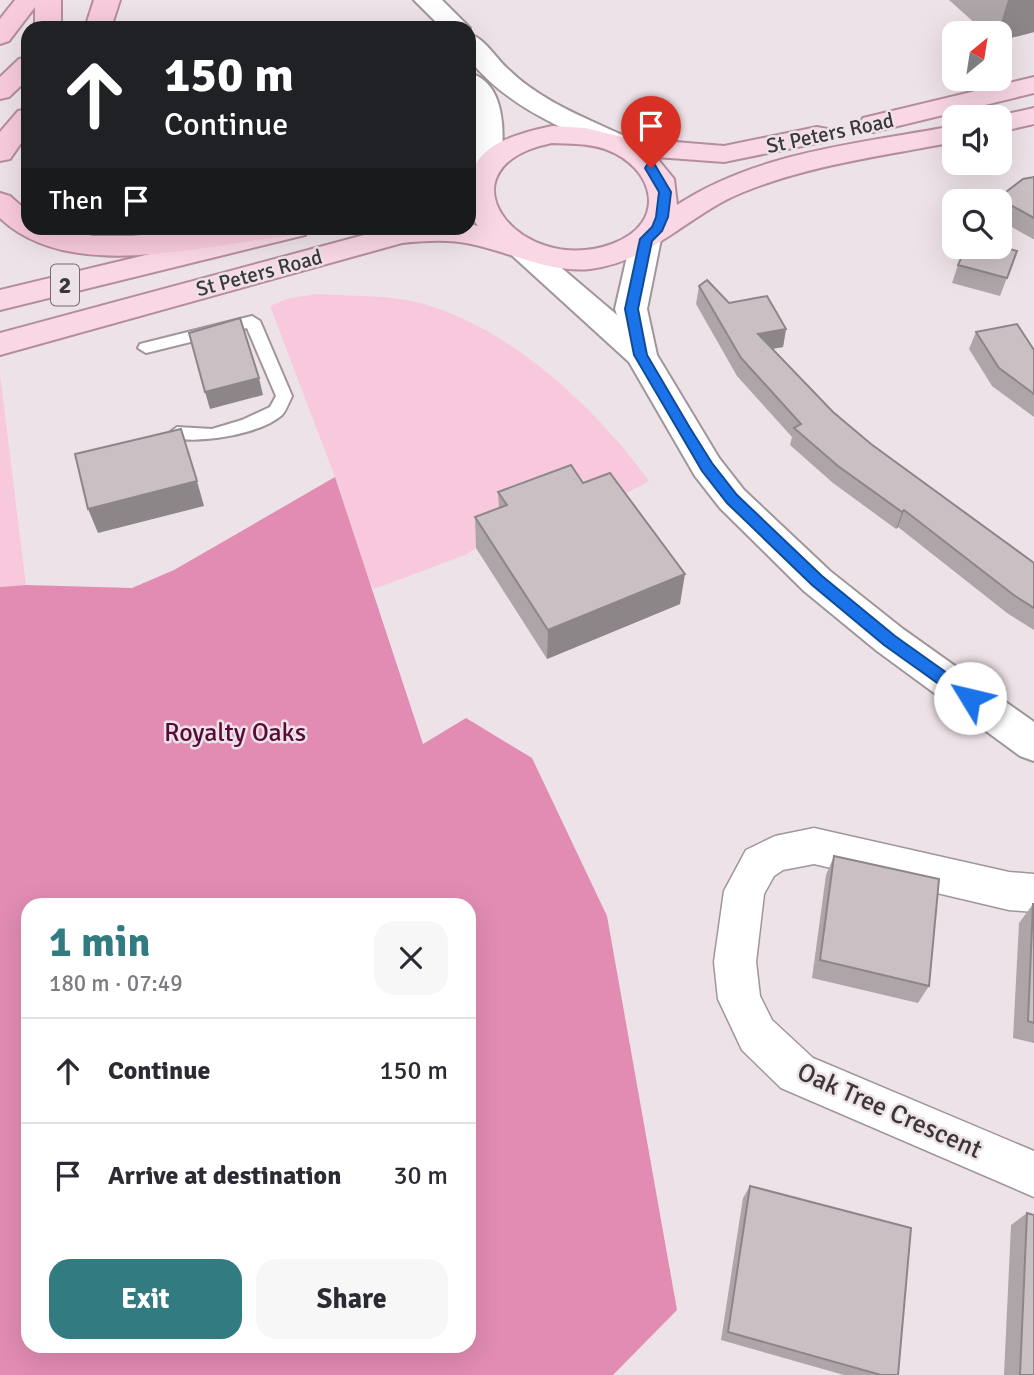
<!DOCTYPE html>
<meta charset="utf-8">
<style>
:root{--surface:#fff;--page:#f7f7f7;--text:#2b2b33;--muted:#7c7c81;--line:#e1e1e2;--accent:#327b80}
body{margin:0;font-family:Signika,sans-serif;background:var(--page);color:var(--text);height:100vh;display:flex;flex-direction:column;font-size:26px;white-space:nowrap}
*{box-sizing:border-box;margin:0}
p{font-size:23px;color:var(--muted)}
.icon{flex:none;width:38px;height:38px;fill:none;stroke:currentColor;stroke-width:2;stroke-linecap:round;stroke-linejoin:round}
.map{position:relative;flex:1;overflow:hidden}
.sheet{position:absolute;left:21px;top:898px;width:455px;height:455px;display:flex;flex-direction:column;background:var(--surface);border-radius:21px;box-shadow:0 7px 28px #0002}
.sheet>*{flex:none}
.hud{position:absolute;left:21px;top:21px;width:455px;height:214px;border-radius:21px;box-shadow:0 7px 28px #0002;background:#202124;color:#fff;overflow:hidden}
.needle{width:46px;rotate:30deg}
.buttons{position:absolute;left:942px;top:21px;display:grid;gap:14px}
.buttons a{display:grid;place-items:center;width:70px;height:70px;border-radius:14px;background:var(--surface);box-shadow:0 7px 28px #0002;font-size:35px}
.pin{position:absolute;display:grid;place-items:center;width:60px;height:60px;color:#fff;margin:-72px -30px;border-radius:50% 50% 50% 0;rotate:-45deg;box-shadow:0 0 7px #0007}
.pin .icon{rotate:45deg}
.me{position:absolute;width:77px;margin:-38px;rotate:306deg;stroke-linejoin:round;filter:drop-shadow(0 0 5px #0008)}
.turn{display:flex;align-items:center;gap:24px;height:147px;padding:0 28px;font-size:32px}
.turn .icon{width:91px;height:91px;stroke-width:2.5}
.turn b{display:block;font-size:49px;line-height:60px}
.then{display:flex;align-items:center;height:66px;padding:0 28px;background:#0003;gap:14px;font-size:26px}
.round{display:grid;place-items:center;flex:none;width:74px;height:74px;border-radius:21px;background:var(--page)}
.summary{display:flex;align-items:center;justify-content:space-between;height:119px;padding:0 28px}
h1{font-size:42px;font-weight:700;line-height:52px;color:var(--accent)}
.button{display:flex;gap:14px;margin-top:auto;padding:14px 28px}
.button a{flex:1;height:80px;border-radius:21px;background:var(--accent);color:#fff;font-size:28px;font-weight:700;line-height:80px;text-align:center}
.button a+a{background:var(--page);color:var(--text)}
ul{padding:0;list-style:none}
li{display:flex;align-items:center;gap:21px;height:105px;padding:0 28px;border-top:2px solid var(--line)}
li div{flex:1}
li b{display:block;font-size:26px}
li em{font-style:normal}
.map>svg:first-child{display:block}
.green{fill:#f8c9dd}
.forest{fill:#e28cb3;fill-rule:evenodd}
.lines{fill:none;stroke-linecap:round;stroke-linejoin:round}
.service-casing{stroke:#a0969a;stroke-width:4}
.minor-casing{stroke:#a0969a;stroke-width:3}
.tertiary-casing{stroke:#a0969a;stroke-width:4}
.primary-casing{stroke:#b48d9e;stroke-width:4}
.trunk-casing{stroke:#b48d9e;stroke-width:4}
.service{fill:#fff;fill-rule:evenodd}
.minor{fill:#fff;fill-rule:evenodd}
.tertiary{fill:#fff;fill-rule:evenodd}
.primary{fill:#f9d7e5;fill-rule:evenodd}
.trunk{fill:#f7cadc;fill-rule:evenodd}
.wall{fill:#aea5a9}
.shaded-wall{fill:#8d8689}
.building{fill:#cac0c4;stroke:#8d8689;stroke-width:2}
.route{fill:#1a73e8;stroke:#114b97;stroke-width:2}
.labels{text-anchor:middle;stroke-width:5;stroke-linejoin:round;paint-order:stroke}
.far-street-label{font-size:21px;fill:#3b3739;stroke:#ede2e7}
.shield{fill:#ede2e7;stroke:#706a6d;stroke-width:2}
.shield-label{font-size:24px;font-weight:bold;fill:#3b3739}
.park-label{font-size:26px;fill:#580a37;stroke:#ede2e7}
.street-label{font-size:26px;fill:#3b3739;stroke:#ede2e7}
</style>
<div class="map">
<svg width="1034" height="1375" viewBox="0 0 1034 1375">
<rect width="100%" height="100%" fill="#ede2e7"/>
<g class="green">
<path d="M317,294C346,296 378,295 407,300C502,319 594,405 649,481L607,504L476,548L465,555L374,589L368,579L335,477L270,306L290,298Z"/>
<path d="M0,375L26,585L0,587Z"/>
</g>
<path class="forest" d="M335,477L423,744L466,718L532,758L607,916L677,1310L613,1375H0V587L26,585L132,588L174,570ZM28,905H469V1346H28Z"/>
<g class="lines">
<defs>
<path id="service" d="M252,316L260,321L292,396C289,402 286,411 282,415C261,434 197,445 171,437L169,433L177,427L212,429L242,420L270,407L276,396L247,328L146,353L138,348L140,344Z"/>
<path id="minor" d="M814,828L1009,872L1034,874V912L1009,910L814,864L783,870L774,876L764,894L756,962L760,996L772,1020L813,1058L1034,1151V1197L781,1088L742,1050L718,999L714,962L724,891L746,850L775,836Z"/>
<g id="tertiary">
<path d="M414,0H442L470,28H442Z"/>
<path d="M469,34C485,38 496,59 509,70C543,103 591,120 633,140L637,146L633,152L623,154L613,152C561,127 506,106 469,59Z"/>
<path d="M469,73C507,82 505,138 500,168L496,174L486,177L476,174L472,168L476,132L469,100Z"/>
<path d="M646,229L657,232L661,239L647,309L657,355L719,458L744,490L830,571L903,629L1034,722V761L1020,756L877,651L804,591L720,508L695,476L629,362L505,249L509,242L520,239L531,242L617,315L615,309L631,239L635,232Z"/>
</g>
<g id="primary">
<path d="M1034,77V93L873,132L863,130L859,124L863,118Z"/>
<path d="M1034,108V124L999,132V117H993Z"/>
<path d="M552,126L585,128L626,138L724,146L817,127L827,129L831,135L827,141L724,162L656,157L674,179L677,205C757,152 862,143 954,126V142C883,156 808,165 741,193C688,215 650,262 590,269C549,273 510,252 471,244C448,239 425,241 402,243L0,355V333L390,228H469V224L478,226C469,214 469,205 469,190C469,145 516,134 552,126ZM552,143C570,144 588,143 605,149C655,167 669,223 612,244C518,278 434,167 552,143Z"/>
<path d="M258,228H310L305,235L0,310V290Z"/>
</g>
<g id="trunk">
<path d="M15,0H61V28H35V7L9,41L0,44V19Z"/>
<path d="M94,0H120L111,28H85Z"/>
<path d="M28,57V79L9,97L0,99V77L19,59Z"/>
<path d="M28,109V133L10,159L0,161V132L18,111Z"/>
<path d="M0,193L10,196L28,212V228H56L93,236H132L208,228H297L292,235L282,237C198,246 68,283 0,218Z"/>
</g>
</defs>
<use href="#service" class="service-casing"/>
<use href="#minor" class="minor-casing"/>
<use href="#tertiary" class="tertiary-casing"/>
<use href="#primary" class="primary-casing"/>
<use href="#trunk" class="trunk-casing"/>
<use href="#service" class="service"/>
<use href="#minor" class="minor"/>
<use href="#tertiary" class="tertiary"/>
<use href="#primary" class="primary"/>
<use href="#trunk" class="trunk"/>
</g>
<g class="wall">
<path d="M949,0H1034V32L999,41V33H986Z"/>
<path d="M1034,177V239H1033L999,220V201H996L998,198Z"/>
<path d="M1017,251L1000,296L952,283L958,265Z"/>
<path d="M699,286L729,303L786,329L783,347L772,349L833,412L871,444L1034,563V630L1007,613L898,527L896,529L833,483L790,445L792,437L737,376L696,304Z"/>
<path d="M976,332L1034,350V417L992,386L969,349Z"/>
<path d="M583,483L680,604L547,659L476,548L475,517L499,509L498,492Z"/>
<path d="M834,856L929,986L918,1003L812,978L826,875Z"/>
<path d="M1033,904H1034V1043L1013,1038L1019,923Z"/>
<path d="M750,1186L898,1375H844L721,1340L743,1198Z"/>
<path d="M1027,1213L1034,1375H1004L1011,1225Z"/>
</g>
<g class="shaded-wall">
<path d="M1008,0H1034V32L999,41V33H998Z"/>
<path d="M786,329L783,347L755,352L758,334Z"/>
<path d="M259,378L263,395L210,409L205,392Z"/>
<path d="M197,481L204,506L98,533L88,509Z"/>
<path d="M904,510L898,527L896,529L902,512Z"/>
<path d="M685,574L680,604L547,659L548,630Z"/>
</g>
<g class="building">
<path d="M1034,177V218L998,198L1023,179Z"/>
<path d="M999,246L1017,251L1007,278L958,265L966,247Z"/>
<path d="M707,280L729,303L767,296L786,329L758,334L833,412L871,444L1034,563V608L1015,596L904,510L902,512L838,466L794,428L801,424L741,358L699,286Z"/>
<path d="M240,318L259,378L205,392L189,333Z"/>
<path d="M1017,324L1034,350V394L999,368L976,332Z"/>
<path d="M181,429L197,481L88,509L75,454Z"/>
<path d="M571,465L583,483L610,473L685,574L548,630L475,517L507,505L498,492Z"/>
<path d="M834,856L939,879L929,986L820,960Z"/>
<path d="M1033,904H1034V1023L1028,1021Z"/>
<path d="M750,1186L911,1228L898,1375H881L728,1332Z"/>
<path d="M1027,1213L1034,1215V1375H1020Z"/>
</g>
<path class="route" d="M647,165H655L671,192L668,217L662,231L652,241L638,309L647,355L690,428L712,463L737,495L822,576L895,636L975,693L978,698L975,702H964L884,645L812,585L727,503L702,471L681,435L634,355L625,309L640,239L652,227L656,217L659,192L645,168Z"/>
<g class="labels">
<g class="far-street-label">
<text transform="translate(830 133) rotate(-12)" y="7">St Peters Road</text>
<text transform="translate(259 273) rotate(-15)" y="7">St Peters Road</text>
</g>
<rect class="shield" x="51" y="264.5" width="28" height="41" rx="5"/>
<g class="shield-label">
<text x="65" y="293">2</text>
</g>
<g class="park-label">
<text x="235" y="741">Royalty Oaks</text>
</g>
<g class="street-label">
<text transform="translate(890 1110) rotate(24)" y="9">Oak Tree Crescent</text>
</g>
</g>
</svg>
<div class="buttons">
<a><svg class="needle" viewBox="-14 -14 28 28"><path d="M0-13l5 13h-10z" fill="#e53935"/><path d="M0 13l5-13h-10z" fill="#7c7c81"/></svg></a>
<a><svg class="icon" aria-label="sound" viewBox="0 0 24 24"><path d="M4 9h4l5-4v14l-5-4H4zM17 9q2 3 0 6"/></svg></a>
<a><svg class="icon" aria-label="search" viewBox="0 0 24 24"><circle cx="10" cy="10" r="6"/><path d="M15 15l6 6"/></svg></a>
</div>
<div class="pin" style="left:651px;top:168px;background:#d93025"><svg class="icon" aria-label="arrive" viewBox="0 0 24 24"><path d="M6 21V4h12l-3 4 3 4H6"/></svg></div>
<svg class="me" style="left:970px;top:698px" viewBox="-20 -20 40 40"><circle r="19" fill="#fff"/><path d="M0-13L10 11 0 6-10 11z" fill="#1a73e8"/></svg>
<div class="hud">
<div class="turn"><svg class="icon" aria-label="ahead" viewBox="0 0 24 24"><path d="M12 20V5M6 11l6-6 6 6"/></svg><div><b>150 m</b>Continue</div></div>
<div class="then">Then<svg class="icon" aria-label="arrive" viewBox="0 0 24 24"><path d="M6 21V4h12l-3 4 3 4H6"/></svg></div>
</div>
<section class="sheet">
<div class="summary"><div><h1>1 min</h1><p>180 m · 07:49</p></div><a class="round"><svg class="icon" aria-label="close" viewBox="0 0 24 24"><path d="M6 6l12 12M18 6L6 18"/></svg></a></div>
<ul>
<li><svg class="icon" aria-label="ahead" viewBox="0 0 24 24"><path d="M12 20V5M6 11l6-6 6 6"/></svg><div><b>Continue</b></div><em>150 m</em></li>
<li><svg class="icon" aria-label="arrive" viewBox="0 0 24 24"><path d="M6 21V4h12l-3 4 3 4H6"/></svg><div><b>Arrive at destination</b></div><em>30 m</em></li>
</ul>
<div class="button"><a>Exit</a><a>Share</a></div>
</section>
</div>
